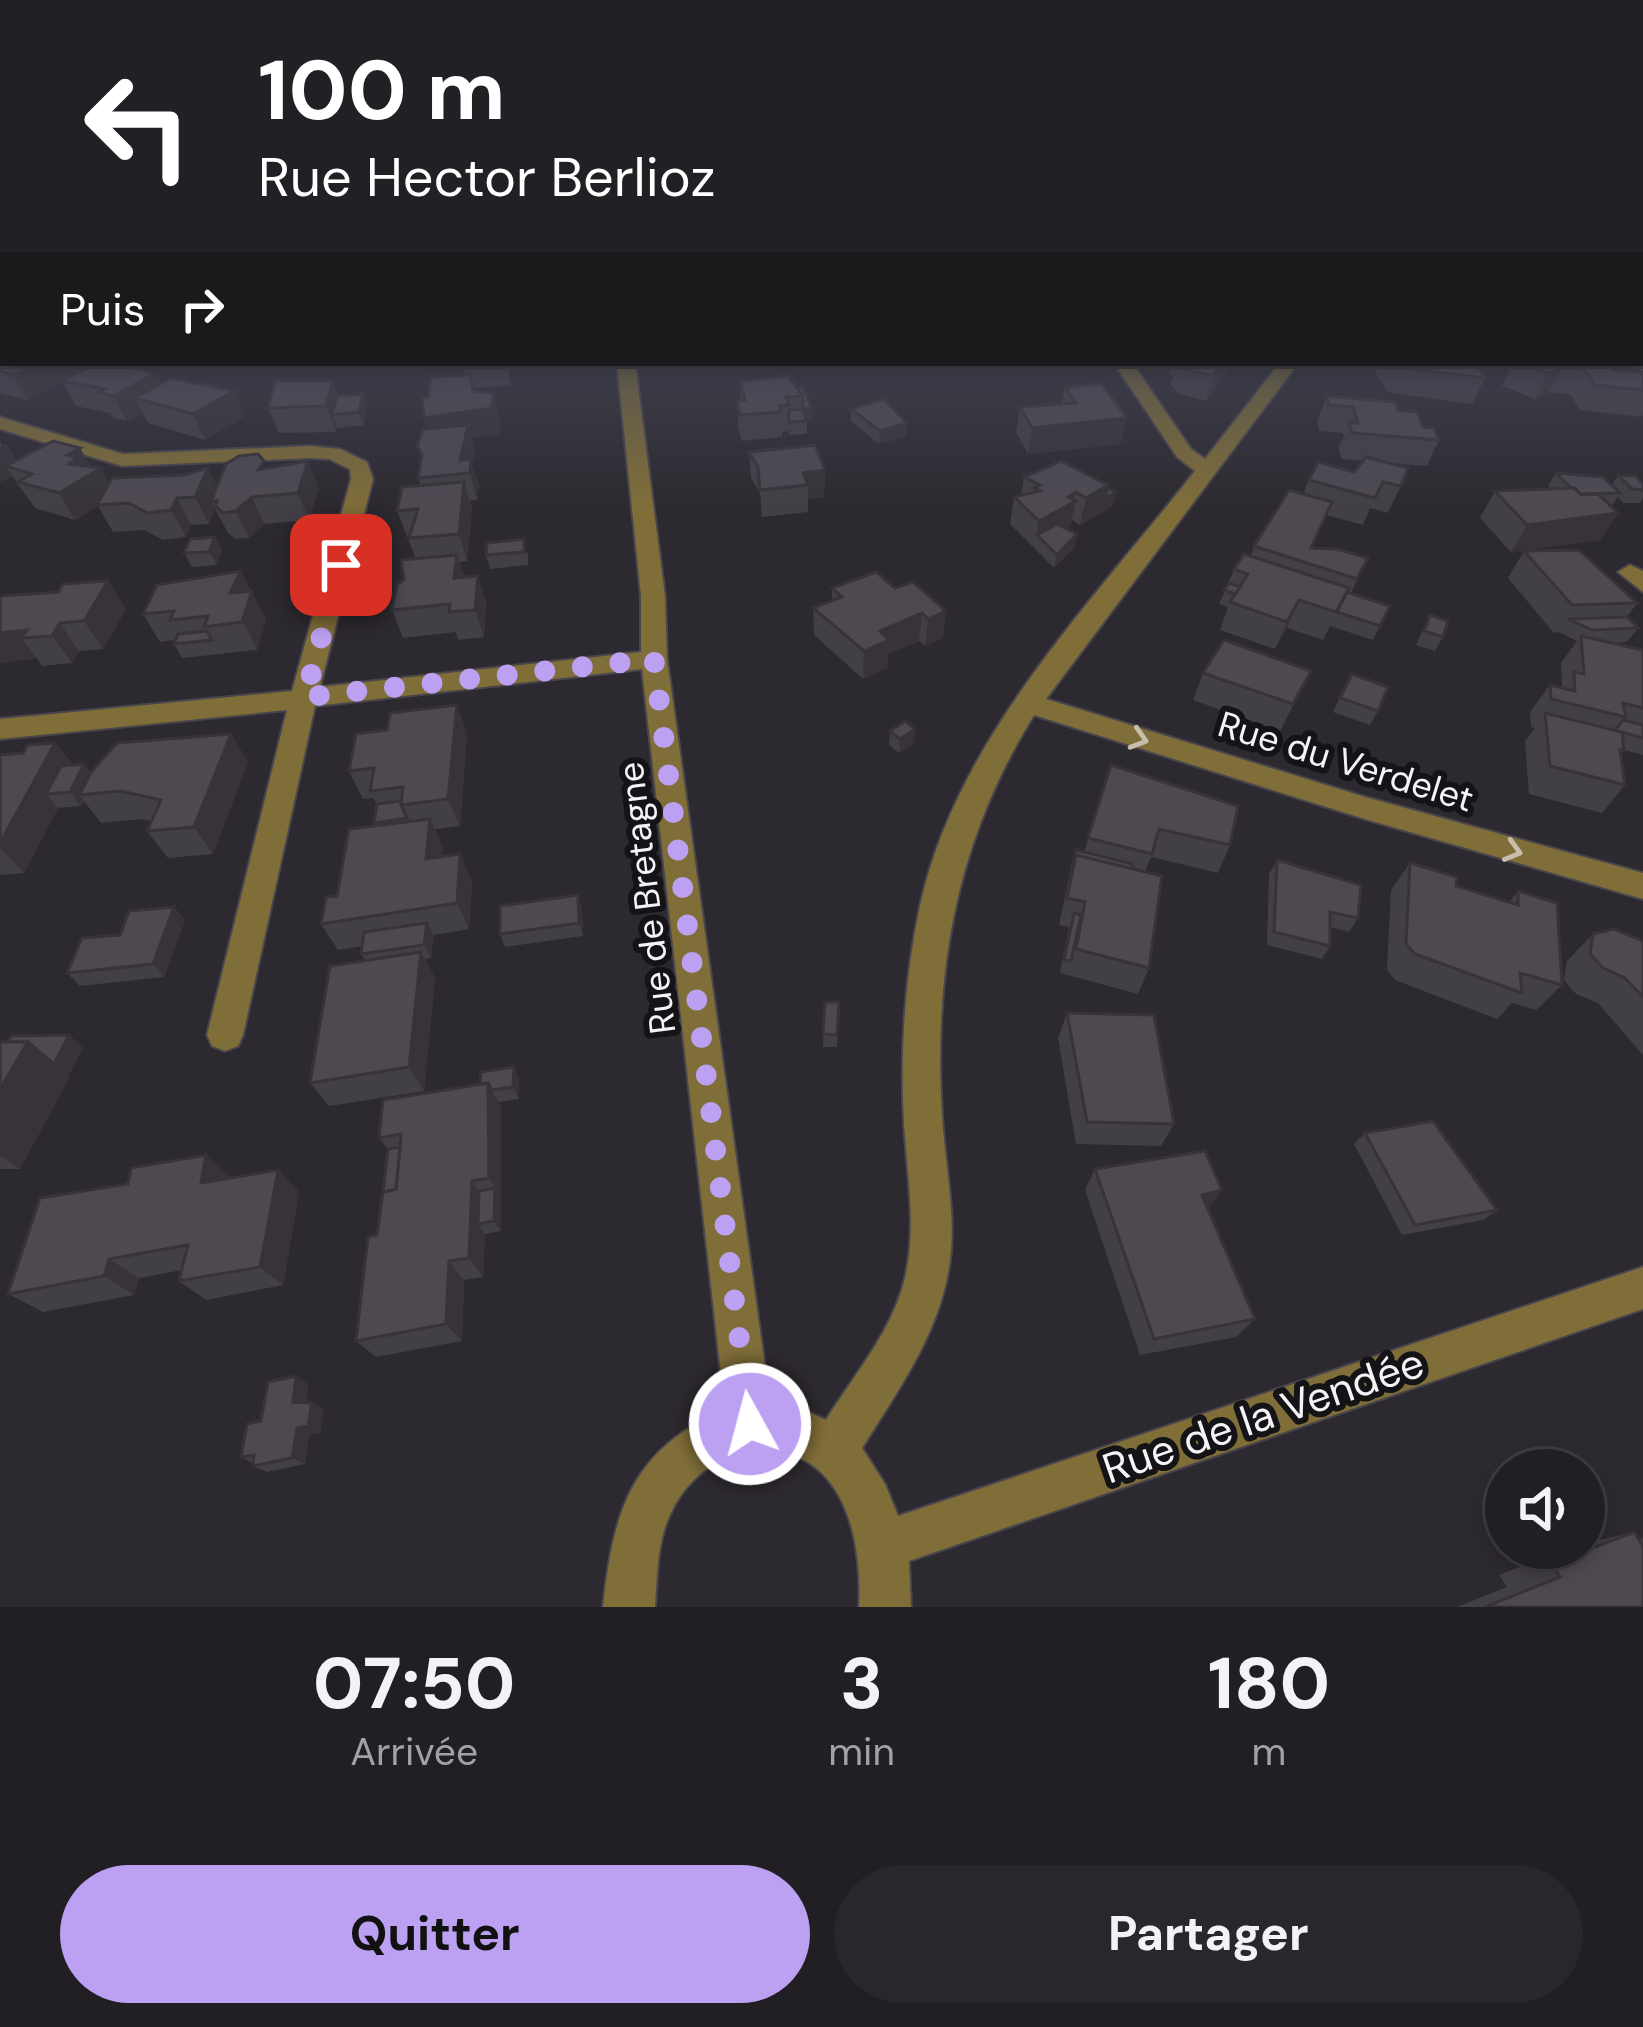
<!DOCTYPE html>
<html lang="fr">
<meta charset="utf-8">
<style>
:root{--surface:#221f24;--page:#2a272c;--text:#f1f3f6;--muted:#a2a2a6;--line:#3f3d41;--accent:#bca0f2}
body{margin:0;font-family:"DM Sans",sans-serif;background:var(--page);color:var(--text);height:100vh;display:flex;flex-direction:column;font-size:45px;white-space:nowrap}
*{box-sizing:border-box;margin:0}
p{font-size:39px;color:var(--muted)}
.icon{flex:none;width:66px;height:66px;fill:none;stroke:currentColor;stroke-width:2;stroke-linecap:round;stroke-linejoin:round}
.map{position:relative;height:1607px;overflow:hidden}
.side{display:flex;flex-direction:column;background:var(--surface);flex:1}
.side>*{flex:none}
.hud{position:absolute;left:0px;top:0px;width:1644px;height:366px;box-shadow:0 6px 18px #0003,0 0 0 3px var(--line);background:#202124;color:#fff;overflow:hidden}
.buttons{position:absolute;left:1485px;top:1449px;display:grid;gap:24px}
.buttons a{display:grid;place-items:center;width:120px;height:120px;border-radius:50%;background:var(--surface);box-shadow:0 6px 18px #0003,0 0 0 3px var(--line);font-size:60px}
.pin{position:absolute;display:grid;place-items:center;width:102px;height:102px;color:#fff;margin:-51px;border-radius:24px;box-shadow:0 6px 18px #0006}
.me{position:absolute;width:132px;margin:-66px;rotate:353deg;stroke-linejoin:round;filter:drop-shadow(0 0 9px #0008)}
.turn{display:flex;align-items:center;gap:42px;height:252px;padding:0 60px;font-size:54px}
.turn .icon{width:156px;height:156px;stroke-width:2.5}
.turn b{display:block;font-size:84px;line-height:102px}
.then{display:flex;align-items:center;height:114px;padding:0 60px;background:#0003;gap:24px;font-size:45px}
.eta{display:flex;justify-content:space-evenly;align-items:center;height:204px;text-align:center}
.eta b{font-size:72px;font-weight:700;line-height:84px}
.primary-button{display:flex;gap:24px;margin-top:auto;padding:24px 60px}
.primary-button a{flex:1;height:138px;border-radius:72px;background:var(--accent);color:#111;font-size:48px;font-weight:700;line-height:138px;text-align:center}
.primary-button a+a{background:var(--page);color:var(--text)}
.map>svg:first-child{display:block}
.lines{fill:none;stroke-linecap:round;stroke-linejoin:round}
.minor-casing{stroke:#49454c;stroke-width:4}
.minor{fill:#806e39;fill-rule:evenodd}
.wall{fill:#433f46}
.shaded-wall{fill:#373339}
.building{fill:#4e4951;stroke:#373339;stroke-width:3}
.oneway{stroke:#c6beab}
.route{stroke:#bca0f2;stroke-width:21;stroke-dasharray:0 37.8}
.labels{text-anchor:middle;stroke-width:12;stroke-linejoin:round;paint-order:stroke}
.street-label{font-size:36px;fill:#f5f3f7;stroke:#141316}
.near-street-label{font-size:42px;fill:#f5f3f7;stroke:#141316}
</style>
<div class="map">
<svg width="1643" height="1607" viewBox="0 0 1643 1607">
<rect width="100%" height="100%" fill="#2d2930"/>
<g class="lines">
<defs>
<g id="minor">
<path d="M1641,358L1643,369L1627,363H1641Z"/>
<path d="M617,363H635L665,596L667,659L770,1403L798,1407L826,1420C854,1375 893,1330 905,1278C917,1227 907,1175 904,1123C900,1051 905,977 920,906C957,737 1091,604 1195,471L1177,457L1114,363H1132L1191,449L1205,459L1280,363H1298L1046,699L1365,797L1643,873V899L1365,819L1034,715C957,839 933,969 942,1115C945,1169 959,1224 947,1278C934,1341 895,1395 862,1448L885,1484L898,1516L1643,1267V1309L909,1561L911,1607H859C863,1527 837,1433 738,1454C709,1460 681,1488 670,1515C657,1542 657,1577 655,1607H603C613,1513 631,1448 725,1410L642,669L315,706L243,1035L238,1046L225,1051L212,1046L207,1035L287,710L0,739V719L292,691L351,479L350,469L329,459L310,458L122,466L0,429V417L123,454L310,446L340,449L367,462L373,479L320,687L641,652V596Z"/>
<path d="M1630,565L1643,571V592L1618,572Z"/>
</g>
</defs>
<use href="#minor" class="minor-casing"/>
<use href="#minor" class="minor"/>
</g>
<g class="wall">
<path d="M0,331L3,363H86L89,367L161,383L245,416L205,440L148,423L143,413L127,421L113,418L110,413L76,406L62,382L28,400L0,393Z"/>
<path d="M220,363H253L238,371L222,368Z"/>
<path d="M461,363H515L516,369L509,370L511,385L473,388L474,391L493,393L500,418L499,434L472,438L475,451L472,464L479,486L477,500H470L472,509L467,561L459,562L464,577L478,576L486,603L484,637L458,640L456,632L403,638L392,610L416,559L397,511L421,486L418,478L421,460L417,446L427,428L428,397L466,375Z"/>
<path d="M1172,363H1232L1206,401L1179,394L1170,384L1173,376L1169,375Z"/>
<path d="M1477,363L1485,378L1472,404L1387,392L1371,364Z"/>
<path d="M1512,363H1608L1614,370L1643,373V415L1641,417L1580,410L1570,394L1549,392L1535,399L1502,386Z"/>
<path d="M788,376L812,408V421H807V434L789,435V431L782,432V437L742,441L738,427L737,401H741L740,381Z"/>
<path d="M333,381L339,396L363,394L368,407L363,425L337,428L336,432L279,433L268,408Z"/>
<path d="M1065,387L1121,444L1028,454L1016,432L1020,407L1062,404Z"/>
<path d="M1327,396L1398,410L1439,440L1427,466L1388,463L1401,486L1388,513L1370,508L1363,525L1326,515L1312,548L1368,558L1351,593L1390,606L1373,640L1330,626L1323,640L1287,628L1275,649L1220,630L1228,607L1219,604L1234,569L1251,556L1254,546L1303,494L1309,480L1354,472L1363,461L1342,459L1338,448L1344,436L1343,433L1319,431L1317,422Z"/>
<path d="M851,409L907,436L879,444L851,421Z"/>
<path d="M0,442L17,460L91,467L109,483L184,475L208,468L217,487L268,469L319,488L309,520L264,524L249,538L236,539L228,533L215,509L209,524L191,525L186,537L163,540L144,530L113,532L98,506L75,520L35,508L12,476L0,482Z"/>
<path d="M749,452L825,470L824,497L808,499V512L762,517L760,493L751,478Z"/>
<path d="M1556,473L1612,485L1618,475L1643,484V498L1640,503H1623L1618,497L1611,507L1618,513L1600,540L1511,552L1480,518L1495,491L1551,489L1548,486Z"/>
<path d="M1024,477L1108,488L1113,506L1080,525L1072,520L1070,528L1068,529L1077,534L1074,548L1054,568L1010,524L1014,497L1021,496Z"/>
<path d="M215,537L222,550L217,565L192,567L184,553Z"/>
<path d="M487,543L528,553V565L490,569L486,555Z"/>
<path d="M1524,551L1637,603L1627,617L1638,628L1627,642L1613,643L1643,650V755L1624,750L1621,755L1625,785L1602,813L1529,794L1525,741L1535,728L1531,727L1530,712L1550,685L1562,688L1561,663L1577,641L1559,632L1554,633L1508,578Z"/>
<path d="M108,581L126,609L103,649L79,651L72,663L42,666L37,658L0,663L58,592Z"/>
<path d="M913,582L943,638L925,646L919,641L888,654L887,668L863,679L814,635L813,608L832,600V588H895Z"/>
<path d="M251,591L266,619L257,650L182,658L174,644L175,640L160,642L143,614Z"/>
<path d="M1430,615L1443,637L1435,651L1416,645Z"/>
<path d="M1311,671L1280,731L1193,700L1203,673Z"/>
<path d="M1352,674L1378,711L1370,725L1333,712Z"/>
<path d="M915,729L914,743L899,753L889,745L890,731Z"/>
<path d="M467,733L460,826L435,829L442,846L441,857L472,881L469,929L433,935L431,958L425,959L435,978L424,1091L329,1106L310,1083L365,960L361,954L362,946L338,950L321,924L376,826L374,823L377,804L373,798L363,799L349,771Z"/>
<path d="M231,734L248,762L213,854L168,858L147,831L151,821L142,819L101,823L84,801L81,806L58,808L24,873L0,875V755L23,753L55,743L73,765L91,773Z"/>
<path d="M1111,765L1230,845L1218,873L1151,857L1145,872L1149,968L1138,994L1060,973L1069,927L1059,925L1072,864L1084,852Z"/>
<path d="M1277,860L1358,918L1349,932L1330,927V946L1322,959L1267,945L1269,874Z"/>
<path d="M1410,863L1456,886L1509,902L1518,891L1562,985L1536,1010L1512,1003L1497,1019L1395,980L1387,970L1391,890Z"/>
<path d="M174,907L185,920L164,977L80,986L67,973L120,935Z"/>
<path d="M582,908L583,936L505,947L500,934Z"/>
<path d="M1593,934L1643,941V1055L1598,1003L1576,994L1564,980L1567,961Z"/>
<path d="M839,1002L837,1047H823V1034Z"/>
<path d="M1067,1013L1174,1124L1161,1146L1076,1144L1058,1038Z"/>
<path d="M69,1035L83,1048L68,1076L69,1078L20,1169H0V1042Z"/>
<path d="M519,1079V1099L498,1102L501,1107V1231L485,1234L483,1277L464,1280L462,1341L376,1357L356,1341L377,1235L388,1149L379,1138Z"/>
<path d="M1365,1133L1497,1210L1483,1220L1402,1235L1354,1144Z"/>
<path d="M1095,1169L1222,1190L1208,1208L1255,1319L1236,1337L1140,1355L1085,1190Z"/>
<path d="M278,1170L299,1192L283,1285L206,1300L179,1281L182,1270L139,1278L134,1295L43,1312L8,1294L230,1177Z"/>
<path d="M308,1384L306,1402L312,1403L324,1410L320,1433L309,1435L305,1464L267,1472L253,1466V1463L241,1457L261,1421Z"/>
<path d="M1634,1532L1638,1539L1643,1538V1607H1457L1507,1587L1499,1575L1569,1548H1584V1544Z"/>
</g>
<g class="shaded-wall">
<path d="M3,333V363L0,365V334Z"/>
<path d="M36,363H86L89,368L28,400L13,375Z"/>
<path d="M234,363H253L238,371Z"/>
<path d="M1222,363H1228L1227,368L1206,401L1213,376Z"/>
<path d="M1562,367L1549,392L1535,399L1548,374Z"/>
<path d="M156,373L169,398H135L143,413L127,421L113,396Z"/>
<path d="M333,381L343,407L332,415L337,428L336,432L326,406Z"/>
<path d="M234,391L245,416L205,440L193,414Z"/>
<path d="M493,393L500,418L499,434L472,438L475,451L472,464L479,486L477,500L470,473L432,443L424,418L478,410Z"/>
<path d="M363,394L368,407L363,425L359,412Z"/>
<path d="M812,408V421L803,422V409Z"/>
<path d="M1127,418L1121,444L1028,454L1032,428Z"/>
<path d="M907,423V436L879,444L880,431Z"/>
<path d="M6,443L23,470L6,466L12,476L0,482V447Z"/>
<path d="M80,448L94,472L101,468L116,495L75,520L59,493L67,455Z"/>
<path d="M308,461L319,488L309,520L298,493Z"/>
<path d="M208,468L221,494L217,501H211L215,509L209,524L195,497Z"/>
<path d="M825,470L824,497L808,499V485L803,473Z"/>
<path d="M464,482L472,509L467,561L459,534Z"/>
<path d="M1108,485L1102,512L1080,525L1086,498Z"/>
<path d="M1076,492L1073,502L1076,501L1070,528L1045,543L1037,535L1039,521Z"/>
<path d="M1116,492L1113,506L1102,512L1105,499Z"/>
<path d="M252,497L264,524L249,538L236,511Z"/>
<path d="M177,498L191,525L186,537L171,510Z"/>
<path d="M1618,513L1600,540L1511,552L1527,525Z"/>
<path d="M1077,534L1074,548L1054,568L1057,555Z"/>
<path d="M215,537L222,550L217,565L209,552Z"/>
<path d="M457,555L466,582L454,578Z"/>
<path d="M241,571L266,619L257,650L230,593Z"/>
<path d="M478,576L486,603L484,637L475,610Z"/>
<path d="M108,581L126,609L103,649L84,621Z"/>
<path d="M1299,600L1287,628L1275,649L1287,622Z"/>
<path d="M946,611L943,638L925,646L928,619Z"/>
<path d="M922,613L919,641L888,654L887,668L863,679L864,651L880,631Z"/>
<path d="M60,623L79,651L72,663L52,636Z"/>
<path d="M27,630L21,638L37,658L0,663V633Z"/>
<path d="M457,705L467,733L460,826L448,799Z"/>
<path d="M915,729L914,743L899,753L900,739Z"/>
<path d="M231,734L248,762L213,854L194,827Z"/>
<path d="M55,743L77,771L46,794L58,808L24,873L0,848V843Z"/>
<path d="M84,764L95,778L79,795L84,801L81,806L70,792Z"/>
<path d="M430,819L442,846L438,886L426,859Z"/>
<path d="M460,854L472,881L469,929L457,903Z"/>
<path d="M578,895L582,908L583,936L579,923Z"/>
<path d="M174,907L185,920L164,977L153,964Z"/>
<path d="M427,923L434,936L431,958L424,945Z"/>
<path d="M421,952L435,978L424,1091L409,1067Z"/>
<path d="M69,1035L83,1048L68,1076L69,1078L20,1169L0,1156V1089L28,1042Z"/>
<path d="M514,1067L519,1079V1099L513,1087Z"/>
<path d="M488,1083L501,1107V1231L494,1221L495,1188L489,1178Z"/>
<path d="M206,1155L230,1177L201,1183Z"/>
<path d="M278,1170L299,1192L283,1285L260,1267Z"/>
<path d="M472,1181L486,1202L478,1224L485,1234L483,1277L469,1258Z"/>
<path d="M1222,1190L1206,1211L1202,1195Z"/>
<path d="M109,1259L139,1278L134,1295L104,1276Z"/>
<path d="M449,1261L464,1280L462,1341L446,1324Z"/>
<path d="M296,1376L308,1384L305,1409L293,1402Z"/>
<path d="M312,1403L324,1410L320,1433L309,1435L305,1464L292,1458L297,1428Z"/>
</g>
<g class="building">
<path d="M0,352H3V363H36L13,375L0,371Z"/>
<path d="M97,363H113L156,373L113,396L99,392L105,389L62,381Z"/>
<path d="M1180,363H1222L1213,376L1186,369Z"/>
<path d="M1395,363H1477L1485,378L1398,367Z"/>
<path d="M1521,363H1608L1614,370L1643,373V390L1595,385L1584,369L1562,367L1548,374Z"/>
<path d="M470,375L473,391L493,393L492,408L424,418L422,397H428L431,377Z"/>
<path d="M788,376L803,396L786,397L789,405L780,406L781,412L740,415L737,401L745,400L740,381Z"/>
<path d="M171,378L234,391L193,414L135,398Z"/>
<path d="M275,380L333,381L326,406L268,408Z"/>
<path d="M1102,384L1127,418L1032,428L1020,407L1076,403L1065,387Z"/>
<path d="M803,387L812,408L803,409L807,421L789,422V410L803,409V396L797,388Z"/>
<path d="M363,394L359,412L332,415L337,396Z"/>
<path d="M1327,396L1395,402L1398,410L1417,412L1423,427L1434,428L1439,440L1352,433L1349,423H1358L1353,407L1329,405Z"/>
<path d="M884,399L907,423L880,431L851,409Z"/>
<path d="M468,425L460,460L471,459L470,473L418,478L422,455L417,446L423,429Z"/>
<path d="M53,441L80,448L67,455L78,458L69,464L101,468L59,493L18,482L32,474L6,466Z"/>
<path d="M815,445L825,470L803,473L808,485L760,490L758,467L749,452Z"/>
<path d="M258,454L264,461L258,470L308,461L298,493L252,497L236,511L223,513L215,506L217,501H211L226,464L239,456Z"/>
<path d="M1366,457L1408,468L1401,486L1383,482L1375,498L1309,480L1318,462L1354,472Z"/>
<path d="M1061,461L1108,485L1086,498L1076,492L1068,497L1076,501L1039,521L1014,497L1040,491L1034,488L1040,485L1024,477Z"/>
<path d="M208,468L195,497L177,498L171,510L147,513L129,503L97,505L112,478L184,475Z"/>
<path d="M1556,473L1603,477L1620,493L1581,494L1574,488H1571Z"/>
<path d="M1618,475L1636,476L1643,484V490L1632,489Z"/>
<path d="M464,482L459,534L409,538L418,509L397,511L402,487Z"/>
<path d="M1108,488L1116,492L1105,499Z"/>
<path d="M1574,488L1581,495L1598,494L1618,513L1527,525L1495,491Z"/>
<path d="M1289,490L1332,502L1311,548L1337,549L1368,558L1357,579L1254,546Z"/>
<path d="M1057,524L1077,534L1057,555L1037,535Z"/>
<path d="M215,537L209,552L184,553L190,539Z"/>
<path d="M524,539V552L486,555L487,543Z"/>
<path d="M1579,550L1637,603L1572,605L1524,551Z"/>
<path d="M1244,554L1349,588L1336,612L1299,600L1287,622L1230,602L1248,574L1234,569Z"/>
<path d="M457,555L454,578L478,576L475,610L449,612L450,604L392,610L397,584L404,580L401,560Z"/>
<path d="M241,571L230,593L252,591L242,622L204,627L208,616L170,620L174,611L143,614L157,585Z"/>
<path d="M876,572L895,588L913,582L946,611L928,619L922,613L880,631L889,640L864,651L813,608L842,597L832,588Z"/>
<path d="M108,581L84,621L60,623L52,636L21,638L27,630L0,633V596L58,592L63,584Z"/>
<path d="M1229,583L1240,587L1235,594L1224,590Z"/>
<path d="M1347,592L1390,606L1380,626L1337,612Z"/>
<path d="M1430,615L1448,621L1443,637L1424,631Z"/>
<path d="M1627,617L1638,628L1592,630L1568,619Z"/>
<path d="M207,631L212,640L174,644L178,634Z"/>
<path d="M1581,636L1643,650V708L1623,703L1626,717L1551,699L1550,685L1575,691L1574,672L1584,674Z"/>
<path d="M1224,640L1311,671L1293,704L1203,673Z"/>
<path d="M1352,674L1388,687L1378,711L1340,698Z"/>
<path d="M457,705L448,799L401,805L403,787L370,791L374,768L349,771L356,734L387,730L390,713Z"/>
<path d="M1545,713L1622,732L1624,751L1620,750L1625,785L1550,766Z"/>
<path d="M1623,720L1643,725V738L1615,730Z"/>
<path d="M905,721L915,729L900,739L890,731Z"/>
<path d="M231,734L194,827L147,831L161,800L121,791L79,795L92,771L117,743Z"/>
<path d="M55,743L0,843V755L23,753L28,745Z"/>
<path d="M84,764L70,792L46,794L61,766Z"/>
<path d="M1111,765L1238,806L1230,845L1159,829L1152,854L1088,838Z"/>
<path d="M401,801V805L407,818L374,823L377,804Z"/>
<path d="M430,819L426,859L460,854L457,903L321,924L326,897L337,896L349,829Z"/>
<path d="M1076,850L1132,864V869L1076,855L1072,868Z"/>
<path d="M1076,855L1162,876L1149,968L1076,949L1085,902L1067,898Z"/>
<path d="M1277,860L1361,885L1358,918L1330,912V946L1274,932Z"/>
<path d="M1410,863L1457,877L1456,886L1518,905V891L1557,903L1562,985L1520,973L1522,993L1415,954L1406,944Z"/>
<path d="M578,895L579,923L500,934V906Z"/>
<path d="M174,907L153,964L67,973L82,938L120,935L129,911Z"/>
<path d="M1074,913L1081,915L1071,961L1064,960Z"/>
<path d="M427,923L424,945L361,954L364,932Z"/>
<path d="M1614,929L1643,941V997L1625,978L1603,968L1590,954L1593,934Z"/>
<path d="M421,952L409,1067L310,1083L330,966Z"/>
<path d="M825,1002H839L837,1035L823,1034Z"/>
<path d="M1067,1013L1154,1015L1174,1124L1087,1122Z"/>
<path d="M69,1035L54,1064L28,1042H8L11,1036Z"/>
<path d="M0,1042H28L0,1089Z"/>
<path d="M514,1067L513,1087L492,1090L488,1083L480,1084L481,1072Z"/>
<path d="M488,1083L489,1178L472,1181L469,1258L449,1261L446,1324L356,1341L368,1237L377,1235L383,1192L396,1189L401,1134L379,1138L383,1100Z"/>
<path d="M1433,1121L1497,1210L1415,1225L1365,1133Z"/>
<path d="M400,1147L396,1189L383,1192L388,1149Z"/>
<path d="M1205,1151L1222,1190L1202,1195L1255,1319L1154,1339L1095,1169Z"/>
<path d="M206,1155L201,1183L278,1170L260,1267L179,1281L188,1245L109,1259L104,1276L8,1294L40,1198L128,1184L131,1168Z"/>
<path d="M495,1188L494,1221L478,1224L479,1191Z"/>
<path d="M296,1376L293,1402L312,1403L308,1426L297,1428L292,1458L253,1466L254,1455L241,1457L247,1424L261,1421L268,1382Z"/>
<path d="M1634,1532L1643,1546V1607H1485L1560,1577L1551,1564Z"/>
</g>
<defs><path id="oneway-chevron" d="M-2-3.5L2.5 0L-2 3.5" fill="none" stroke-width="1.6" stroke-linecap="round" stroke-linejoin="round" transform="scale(3)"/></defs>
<g class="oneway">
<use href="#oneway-chevron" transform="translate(1139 739) rotate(17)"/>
<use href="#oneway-chevron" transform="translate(1513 851) rotate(16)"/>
</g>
<linearGradient id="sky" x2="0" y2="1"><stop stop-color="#19171a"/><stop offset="0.56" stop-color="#464959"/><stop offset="1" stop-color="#464959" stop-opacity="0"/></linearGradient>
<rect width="1643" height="508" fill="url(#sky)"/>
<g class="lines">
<path class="route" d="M341,565L305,697L654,659L750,1424"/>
</g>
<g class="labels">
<g class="street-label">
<text transform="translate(1346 761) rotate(17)" y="13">Rue du Verdelet</text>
<text transform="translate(646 898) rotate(-97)" y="13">Rue de Bretagne</text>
</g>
<g class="near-street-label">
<text transform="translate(1263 1415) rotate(-19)" y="15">Rue de la Vendée</text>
</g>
</g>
</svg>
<div class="buttons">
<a><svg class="icon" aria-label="sound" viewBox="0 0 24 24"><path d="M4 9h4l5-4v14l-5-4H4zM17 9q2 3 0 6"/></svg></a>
</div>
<div class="pin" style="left:341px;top:565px;background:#d93025"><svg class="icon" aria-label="arrive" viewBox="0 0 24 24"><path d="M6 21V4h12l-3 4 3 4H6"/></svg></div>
<svg class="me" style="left:750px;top:1424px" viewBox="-20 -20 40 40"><circle r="17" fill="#bca0f2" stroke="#fff" stroke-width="3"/><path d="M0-11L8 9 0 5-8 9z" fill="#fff"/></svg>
<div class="hud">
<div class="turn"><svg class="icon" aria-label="left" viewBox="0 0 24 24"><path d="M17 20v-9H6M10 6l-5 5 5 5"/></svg><div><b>100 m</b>Rue Hector Berlioz</div></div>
<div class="then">Puis<svg class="icon" aria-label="right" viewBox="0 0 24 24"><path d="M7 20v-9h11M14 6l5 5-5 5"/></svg></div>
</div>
</div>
<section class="side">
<div class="eta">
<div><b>07:50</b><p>Arrivée</p></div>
<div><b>3</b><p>min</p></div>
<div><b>180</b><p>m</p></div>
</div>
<div class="primary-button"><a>Quitter</a><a>Partager</a></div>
</section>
